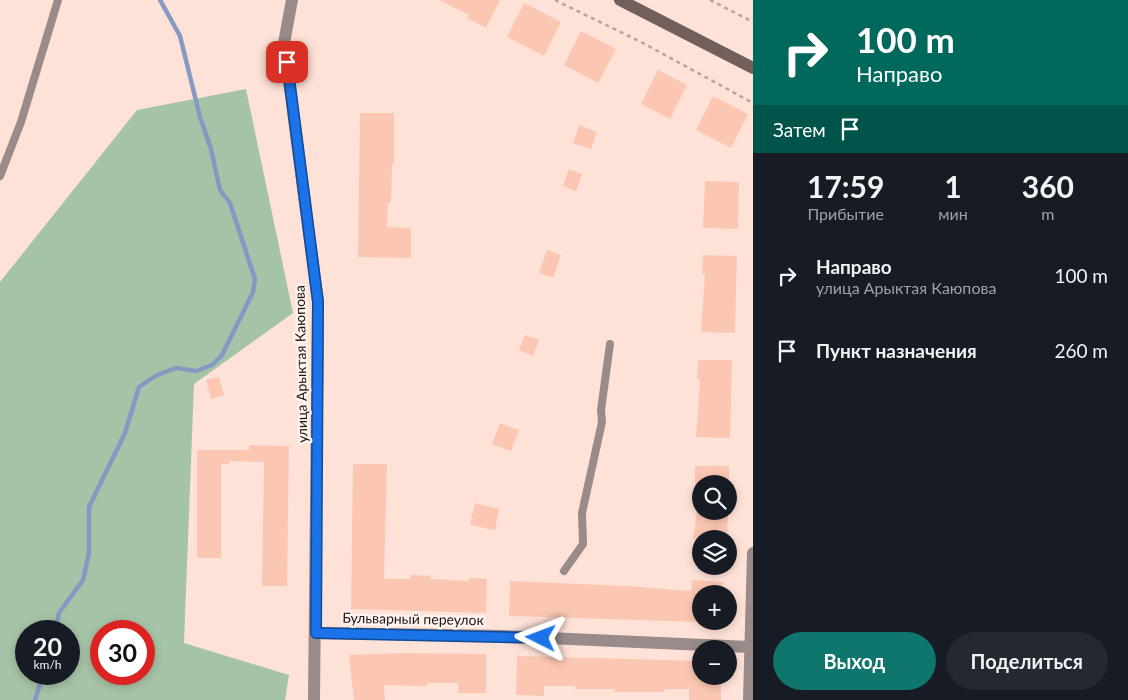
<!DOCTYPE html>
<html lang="ru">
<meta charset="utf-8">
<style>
:root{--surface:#171b24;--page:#242831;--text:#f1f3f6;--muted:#9ea1a6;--accent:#0f766e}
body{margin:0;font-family:Lato,sans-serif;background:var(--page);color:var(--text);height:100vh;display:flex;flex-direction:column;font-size:19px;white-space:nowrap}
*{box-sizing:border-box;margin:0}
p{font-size:16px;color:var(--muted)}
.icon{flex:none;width:28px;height:28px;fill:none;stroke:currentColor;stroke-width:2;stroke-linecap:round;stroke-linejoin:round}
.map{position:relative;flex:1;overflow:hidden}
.side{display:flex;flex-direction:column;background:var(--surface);width:375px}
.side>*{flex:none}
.banner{background:#00695c;color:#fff;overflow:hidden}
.controls{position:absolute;left:692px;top:475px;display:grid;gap:10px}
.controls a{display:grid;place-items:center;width:45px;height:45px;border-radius:50%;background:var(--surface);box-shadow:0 2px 8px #0003;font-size:25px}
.speed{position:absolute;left:15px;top:620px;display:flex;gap:10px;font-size:25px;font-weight:700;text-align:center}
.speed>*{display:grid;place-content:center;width:65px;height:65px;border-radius:50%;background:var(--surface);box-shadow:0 2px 8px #0003;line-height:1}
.speed small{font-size:12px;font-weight:400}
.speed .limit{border:8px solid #d22;background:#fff;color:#111}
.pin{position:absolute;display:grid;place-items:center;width:42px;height:42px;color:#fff;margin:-21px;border-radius:10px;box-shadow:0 2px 8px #0006}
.me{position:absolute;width:55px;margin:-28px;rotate:273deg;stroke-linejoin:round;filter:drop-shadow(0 0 4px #0008)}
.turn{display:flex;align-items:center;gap:18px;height:105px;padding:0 20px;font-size:22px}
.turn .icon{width:65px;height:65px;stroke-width:2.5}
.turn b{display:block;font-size:35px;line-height:42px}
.then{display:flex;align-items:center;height:48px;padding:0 20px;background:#0003;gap:10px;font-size:19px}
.eta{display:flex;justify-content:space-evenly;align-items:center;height:85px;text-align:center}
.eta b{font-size:30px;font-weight:700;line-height:35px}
.cta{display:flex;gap:10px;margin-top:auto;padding:10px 20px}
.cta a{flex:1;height:58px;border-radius:30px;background:var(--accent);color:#fff;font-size:20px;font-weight:700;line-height:58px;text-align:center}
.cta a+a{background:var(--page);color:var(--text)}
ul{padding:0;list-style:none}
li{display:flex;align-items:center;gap:15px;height:75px;padding:0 20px}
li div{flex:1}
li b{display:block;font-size:19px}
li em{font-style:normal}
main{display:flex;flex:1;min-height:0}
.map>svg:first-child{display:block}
.green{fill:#a5c3a6;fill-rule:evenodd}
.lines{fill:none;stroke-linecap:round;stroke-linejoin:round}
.stream{stroke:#849ac3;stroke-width:4.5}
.building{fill:#fbc7b3}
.path{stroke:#b9a29a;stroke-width:2.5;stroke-dasharray:4 4;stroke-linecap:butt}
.lane{stroke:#988b89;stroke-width:8}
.street{stroke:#988b89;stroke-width:12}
.secondary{stroke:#715f5c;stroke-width:12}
.route-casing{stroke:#114b97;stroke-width:12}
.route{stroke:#1a73e8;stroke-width:9}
.labels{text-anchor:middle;stroke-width:5;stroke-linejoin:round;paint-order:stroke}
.street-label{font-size:14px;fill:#1f1512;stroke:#fff3ef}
</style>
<main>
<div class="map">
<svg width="753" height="700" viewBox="0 0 753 700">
<rect width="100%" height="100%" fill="#ffe2d7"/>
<path class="green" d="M246,89L293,313L194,384L184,643L289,675L285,700H0V282L137,110ZM26,631H69V674H26ZM101,631H144V674H101Z"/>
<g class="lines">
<g class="stream">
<path d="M55,631L59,613L83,580L89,553V507L125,433L139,387L157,375L176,368L196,371L212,365L222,355L253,292L255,279L230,203L220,190L211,149L200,117L180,36L160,0"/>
<path d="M35,700L43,674"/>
</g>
</g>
<g class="building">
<path d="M439,0H500L486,28L467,18L469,15Z"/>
<path d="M524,3L561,22L544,56L507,37Z"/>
<path d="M581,31L616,49L598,83L564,65Z"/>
<path d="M658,70L687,85L670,119L641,104Z"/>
<path d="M713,96L748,114L731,148L696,130Z"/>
<path d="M360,113H394V164H392L391,203L388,202L387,227L411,228V258L358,257Z"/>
<path d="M579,125L597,132L591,149L573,143Z"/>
<path d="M569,169L582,174L576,191L563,186Z"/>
<path d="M705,181L739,182L738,229L703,228Z"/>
<path d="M547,250L561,255L553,278L539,273Z"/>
<path d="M703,255L737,256L735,333L701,332L705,274H702Z"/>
<path d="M525,335L539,340L533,356L519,350Z"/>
<path d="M698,360H732L730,438L696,437L700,379H697Z"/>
<path d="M219,377L224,395L211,399L206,380Z"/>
<path d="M500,423L519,430L511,451L492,444Z"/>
<path d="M249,445L289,446L287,586H262L264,462L229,461V464H221V558H197V450H249Z"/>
<path d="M353,464H387L384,579H410L411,575L431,576L430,579L469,581V578L487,579L486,613L351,609Z"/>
<rect x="695" y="466" width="34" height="18"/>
<path d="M475,503L499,509L495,530L470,525Z"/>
<path d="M697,511H728L727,539H693Z"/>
<path d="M692,580L723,582V594H701V622L509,616L510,581L626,586L691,591Z"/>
<path d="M406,653L486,654V693H458V683H427V686L384,685L385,700H354L349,655Z"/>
<path d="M517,656L701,661V676H721V700H689V689H664V692H615V689H575V686H544V696L516,695Z"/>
</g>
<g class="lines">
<g class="path">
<path d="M555,0L643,43L753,103"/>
<path d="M710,0L753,22"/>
</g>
<g class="lane">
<path d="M0,176L21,122L58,0"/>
<path d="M564,571L583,544L582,513L602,422L601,410L610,344"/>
</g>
<g class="street">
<path d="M292,0L284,43L318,302L314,700"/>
<path d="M316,633L503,636L750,647"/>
<path d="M749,700L753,553"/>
</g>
<path class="secondary" d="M620,0L753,68"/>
</g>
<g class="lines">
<defs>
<path id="route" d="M287,62L318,302L316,633L541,638"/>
</defs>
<use href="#route" class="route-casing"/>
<use href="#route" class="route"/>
</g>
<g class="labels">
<g class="street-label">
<text transform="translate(301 364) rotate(-91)" y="5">улица Арыктая Каюпова</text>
<text transform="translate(413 619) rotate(1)" y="5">Бульварный переулок</text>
</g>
</g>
</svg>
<div class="controls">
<a><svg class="icon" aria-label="search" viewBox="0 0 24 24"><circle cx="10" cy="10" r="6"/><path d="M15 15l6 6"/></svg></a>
<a><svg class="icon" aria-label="layers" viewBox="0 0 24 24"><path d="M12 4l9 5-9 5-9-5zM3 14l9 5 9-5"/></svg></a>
<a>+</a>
<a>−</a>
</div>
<div class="speed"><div>20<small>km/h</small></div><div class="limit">30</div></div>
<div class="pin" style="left:287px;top:62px;background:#d93025"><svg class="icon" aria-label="arrive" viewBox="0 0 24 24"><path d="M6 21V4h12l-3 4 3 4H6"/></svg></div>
<svg class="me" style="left:541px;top:638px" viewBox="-20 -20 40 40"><path d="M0-17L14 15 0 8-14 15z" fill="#1a73e8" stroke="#fff" stroke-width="4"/></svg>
</div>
<section class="side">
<div class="banner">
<div class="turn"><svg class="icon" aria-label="right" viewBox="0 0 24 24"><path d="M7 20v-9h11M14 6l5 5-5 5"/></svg><div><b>100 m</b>Направо</div></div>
<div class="then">Затем<svg class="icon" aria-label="arrive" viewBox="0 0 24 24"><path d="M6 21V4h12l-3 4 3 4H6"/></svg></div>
</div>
<div class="eta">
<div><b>17:59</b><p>Прибытие</p></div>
<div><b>1</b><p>мин</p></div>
<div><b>360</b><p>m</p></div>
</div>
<ul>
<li><svg class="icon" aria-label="right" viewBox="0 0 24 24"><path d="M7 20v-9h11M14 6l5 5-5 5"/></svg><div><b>Направо</b><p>улица Арыктая Каюпова</p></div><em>100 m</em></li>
<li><svg class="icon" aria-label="arrive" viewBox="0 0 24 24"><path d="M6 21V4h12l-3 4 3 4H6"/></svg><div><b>Пункт назначения</b></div><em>260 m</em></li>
</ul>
<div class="cta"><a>Выход</a><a>Поделиться</a></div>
</section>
</main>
